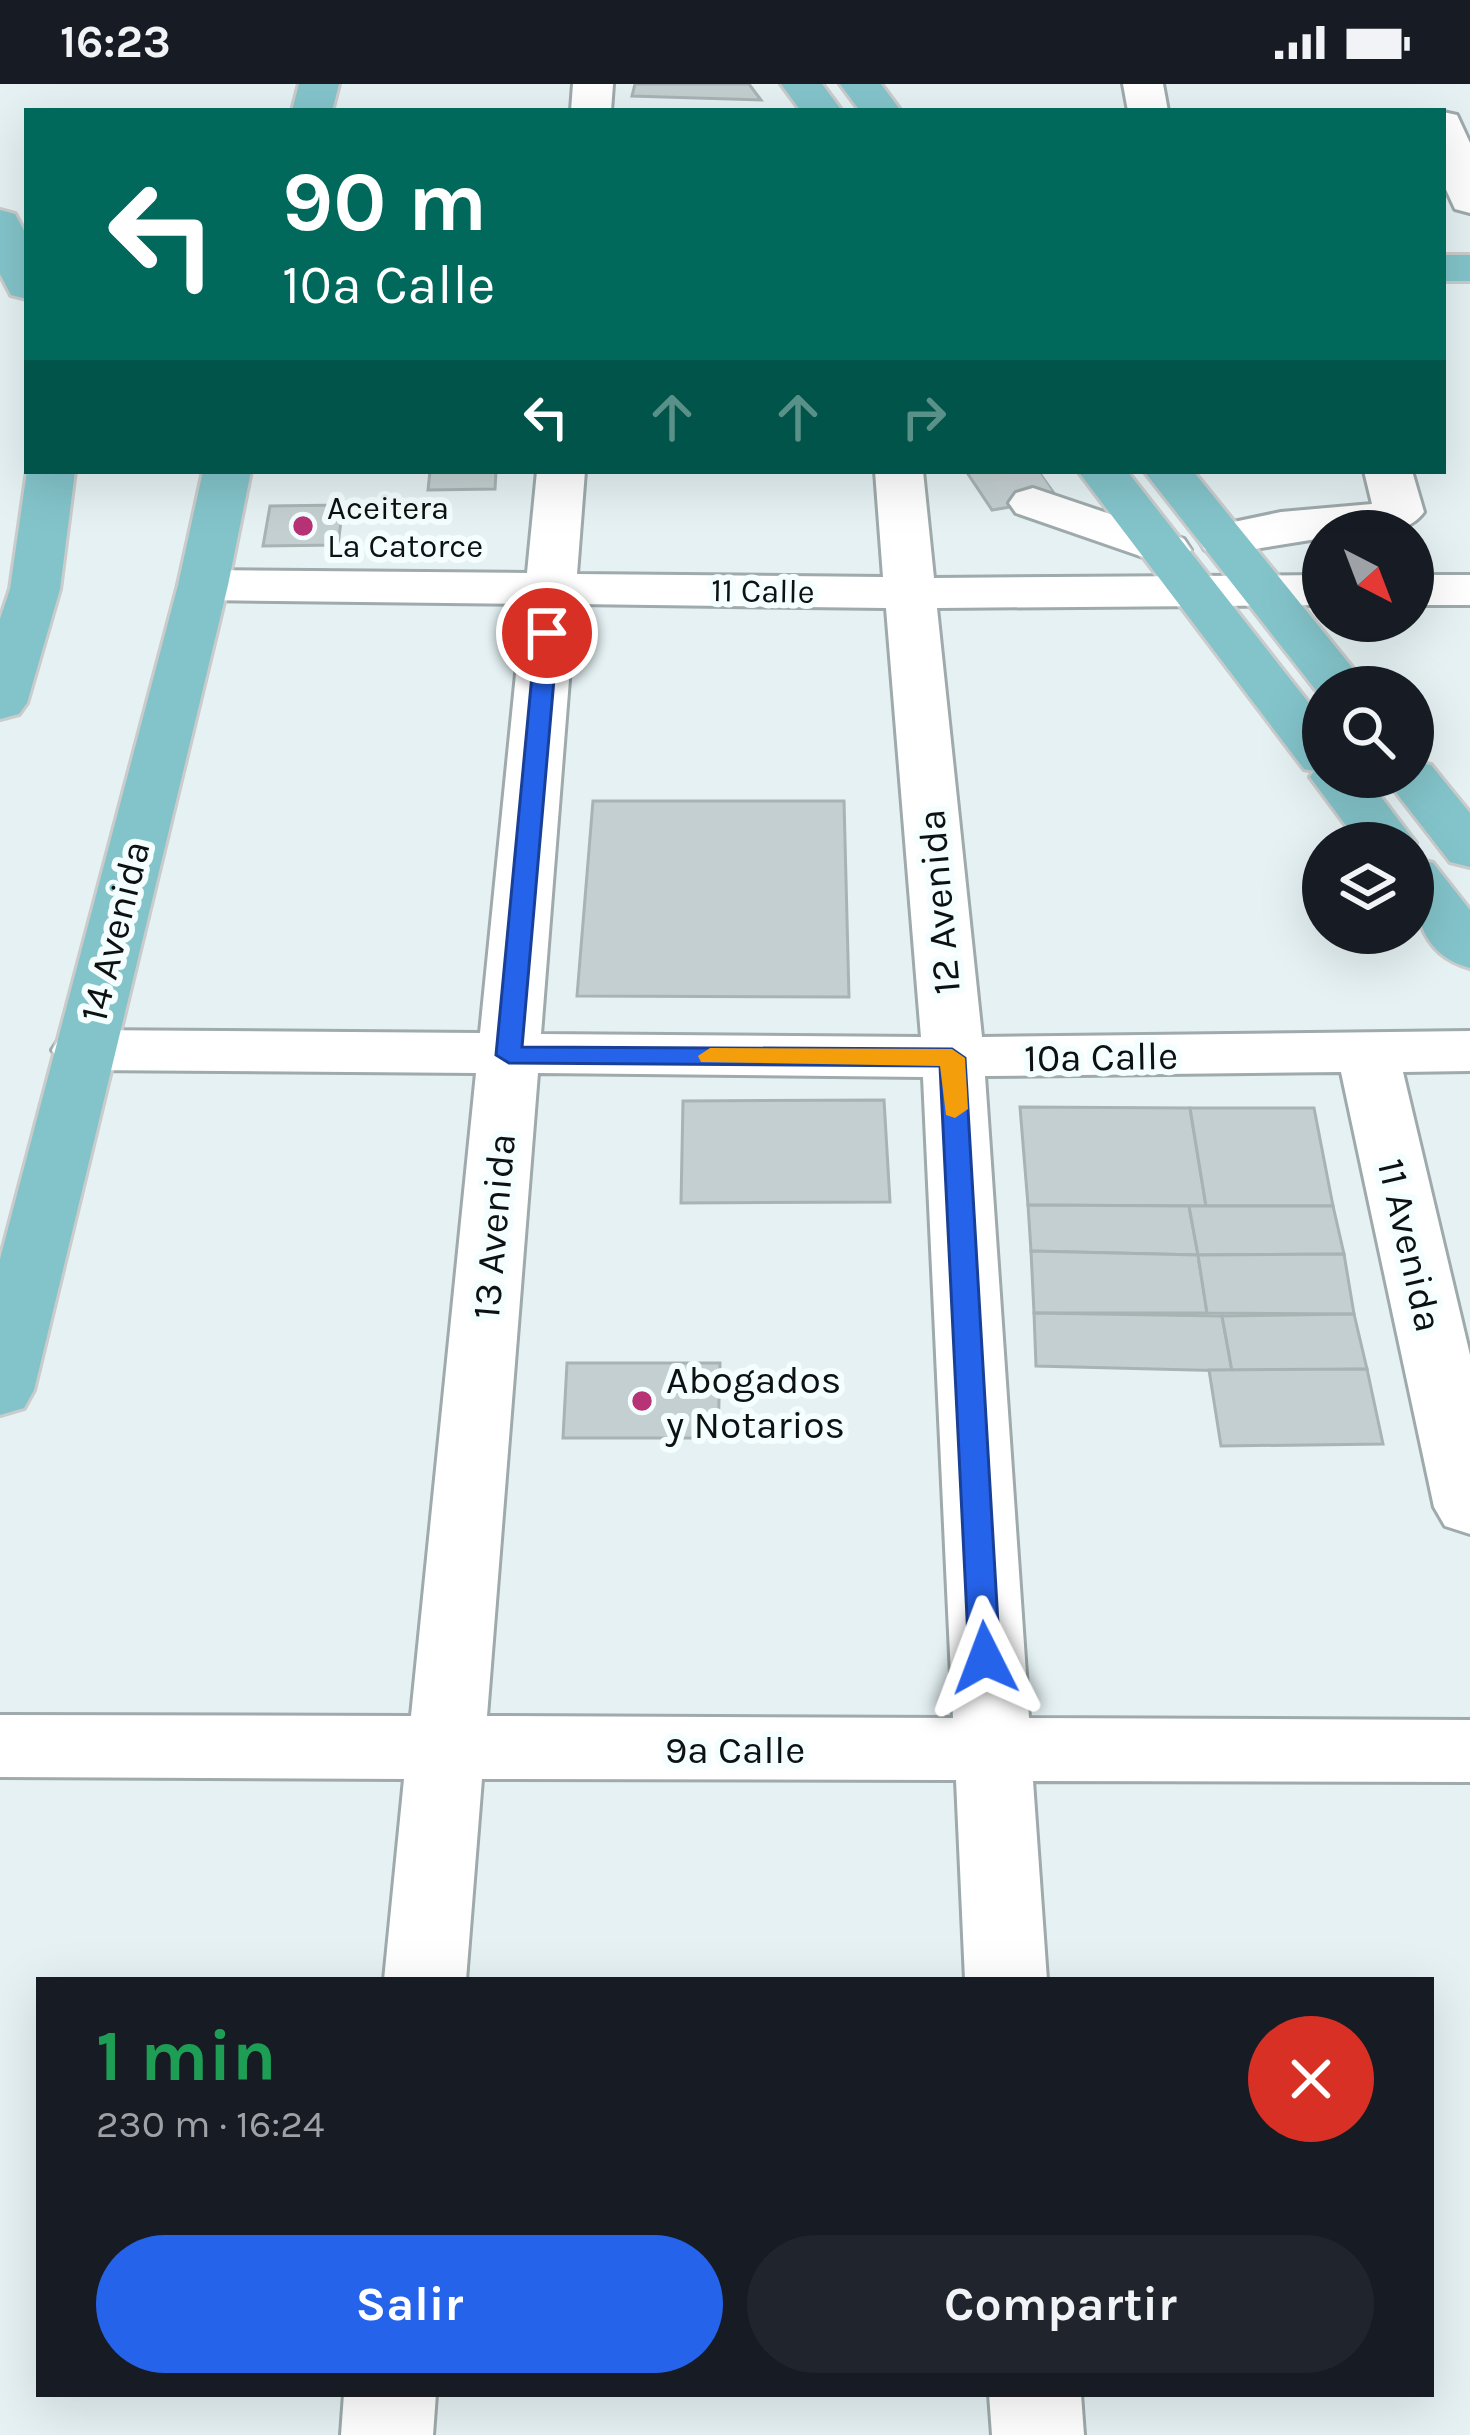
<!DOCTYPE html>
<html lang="es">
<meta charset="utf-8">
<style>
:root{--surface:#171b24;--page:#20242c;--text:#f1f3f6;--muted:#9ea1a6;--accent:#2563eb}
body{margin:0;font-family:Karla,sans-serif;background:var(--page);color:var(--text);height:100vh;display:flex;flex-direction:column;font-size:45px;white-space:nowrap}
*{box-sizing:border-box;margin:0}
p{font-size:39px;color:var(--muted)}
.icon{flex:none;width:66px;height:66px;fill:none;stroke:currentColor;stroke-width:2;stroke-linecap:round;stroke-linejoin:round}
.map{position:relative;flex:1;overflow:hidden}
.panel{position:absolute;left:36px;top:1893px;width:1398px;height:420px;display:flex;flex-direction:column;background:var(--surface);border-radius:0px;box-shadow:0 12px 48px #0002}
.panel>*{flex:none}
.banner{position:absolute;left:24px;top:24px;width:1422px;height:366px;border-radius:0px;box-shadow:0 12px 48px #0002;background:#00695c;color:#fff;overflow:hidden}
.needle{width:78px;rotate:138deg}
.buttons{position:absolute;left:1302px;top:426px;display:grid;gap:24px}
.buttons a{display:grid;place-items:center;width:132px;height:132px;border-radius:50%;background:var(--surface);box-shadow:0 12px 48px #0002;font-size:60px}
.pin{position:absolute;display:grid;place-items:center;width:102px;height:102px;color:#fff;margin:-51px;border:6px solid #fff;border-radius:50%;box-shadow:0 3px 12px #0007}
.me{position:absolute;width:132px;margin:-66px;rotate:357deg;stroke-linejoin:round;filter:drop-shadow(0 0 9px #0008)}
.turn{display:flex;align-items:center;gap:42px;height:252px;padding:0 60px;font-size:54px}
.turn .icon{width:156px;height:156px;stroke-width:2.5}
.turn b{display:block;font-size:84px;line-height:102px}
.lanes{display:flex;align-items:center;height:114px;padding:0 60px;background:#0003;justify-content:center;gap:60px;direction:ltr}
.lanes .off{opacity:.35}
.round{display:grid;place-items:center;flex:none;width:126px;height:126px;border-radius:63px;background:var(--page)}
.summary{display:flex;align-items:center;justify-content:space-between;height:204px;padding:0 60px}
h1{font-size:72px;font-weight:700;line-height:90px;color:#1e9e55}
.button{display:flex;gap:24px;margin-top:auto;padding:24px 60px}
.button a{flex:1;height:138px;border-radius:72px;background:var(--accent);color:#fff;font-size:48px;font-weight:700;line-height:138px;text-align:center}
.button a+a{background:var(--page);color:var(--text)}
.status{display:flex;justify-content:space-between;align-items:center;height:84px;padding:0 60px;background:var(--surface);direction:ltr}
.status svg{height:33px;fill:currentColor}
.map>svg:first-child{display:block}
.building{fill:#c3cfd0;stroke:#a8b3b4;stroke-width:3}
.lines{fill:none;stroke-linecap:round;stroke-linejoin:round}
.minor-tunnel{stroke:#c5cfd1;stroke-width:45;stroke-dasharray:45 22;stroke-linecap:butt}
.minor-casing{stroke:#9eaaab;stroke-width:6}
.major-casing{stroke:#cacbcb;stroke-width:6}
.minor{fill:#fff;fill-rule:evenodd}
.major{fill:#83c4ca;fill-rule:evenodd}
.route{fill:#2563eb;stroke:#184099;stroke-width:3}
.slow{fill:#f59e0b}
.poi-dot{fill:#b83376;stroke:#f4feff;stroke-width:4.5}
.labels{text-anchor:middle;stroke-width:12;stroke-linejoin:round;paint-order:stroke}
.far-poi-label{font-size:33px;fill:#0d1111;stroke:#f4feff;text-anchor:start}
.far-street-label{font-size:33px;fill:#0d1111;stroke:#f4feff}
.street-label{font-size:39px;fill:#0d1111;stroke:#f4feff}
.poi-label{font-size:39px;fill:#0d1111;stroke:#f4feff;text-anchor:start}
</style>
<div class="status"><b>16:23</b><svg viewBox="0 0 49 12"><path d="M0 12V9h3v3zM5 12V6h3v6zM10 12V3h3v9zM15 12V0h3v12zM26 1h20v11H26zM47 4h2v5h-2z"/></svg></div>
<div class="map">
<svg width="1470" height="2351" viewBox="0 0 1470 2351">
<rect width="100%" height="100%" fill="#e5f1f3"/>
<g class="building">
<path d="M635,0H749L761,16L632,12Z"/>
<path d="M430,387H496L495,405L428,406Z"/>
<path d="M966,387H1038L1058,415L992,426Z"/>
<path d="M343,421L338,461L263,462L270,422Z"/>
<path d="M593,717H844L849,913L577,912Z"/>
<path d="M884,1016L890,1118L681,1119L683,1017Z"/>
<path d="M1020,1023L1190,1024L1206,1122L1028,1121Z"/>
<path d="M1190,1024H1314L1333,1122H1206Z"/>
<path d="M1028,1121L1189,1122L1198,1171L1031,1167Z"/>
<path d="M1189,1122H1333L1344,1170L1198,1171Z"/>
<path d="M1031,1167L1198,1171L1207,1229H1034Z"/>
<path d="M1344,1170L1354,1230L1207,1229L1198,1171Z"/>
<path d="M1034,1229L1222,1232L1232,1287L1036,1282Z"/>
<path d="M1354,1230L1367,1285L1232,1287L1222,1232Z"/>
<path d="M567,1279H720L718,1354H563Z"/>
<path d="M1367,1285L1383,1360L1221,1362L1209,1286Z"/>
</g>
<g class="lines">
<path class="minor-tunnel" d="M1011,387L1033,419"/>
<defs>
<g id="minor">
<path d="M573,0H613L611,27H571Z"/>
<path d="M1123,0H1163L1168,27H1128Z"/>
<path d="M1443,28L1457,31L1470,59V129L1455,125L1443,99Z"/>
<path d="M537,387H585L577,490L883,493L875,387H923L934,494L1323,491V521L937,524L982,953L1470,947V987L1403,988L1470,1271V1450L1445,1442L1434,1423L1341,988L985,992L1029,1634L1470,1636V1698L1033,1697L1047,1896H965L956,1696L482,1695L466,1896H384L404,1695L0,1693V1631L411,1632L476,989L83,986L61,980L52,966L61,952L83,946L480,949L523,520L203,516L185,512L178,501L185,490L203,486L527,489ZM575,520L886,524L921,953L541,950ZM538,989L923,993L953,1634L487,1632Z"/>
<path d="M1364,387H1412L1424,428C1403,457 1355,447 1323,447V454L1223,470L1205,466L1198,455L1205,444L1281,428L1372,420Z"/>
<path d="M1033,404L1184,455L1191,466L1184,477L1166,481L1016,429L1009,419L1016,409Z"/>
<rect x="1413" y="491" width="57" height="30"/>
<path d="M344,2310H436L433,2351H341Z"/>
<path d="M989,2310H1081L1084,2351H992Z"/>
</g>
<g id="major">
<path d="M299,0H339L332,27H292Z"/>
<path d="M781,0H822L842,27H801Z"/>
<path d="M840,0H881L901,27H860Z"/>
<path d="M0,126L15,130L27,152V215L11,211L0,190Z"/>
<rect x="1443" y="171" width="27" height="26"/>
<path d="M27,387H75L60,505L27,619L19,630L0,635V535L10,505Z"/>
<path d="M203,387H251L228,501L34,1306L24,1324L0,1331V1175L178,501Z"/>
<path d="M1078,387H1127L1323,637V693H1366L1416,759L1413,764V759H1359L1310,693L1314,687L1304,685Z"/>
<path d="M1144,387H1193L1368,603H1323L1322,614Z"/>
<path d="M1413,677L1431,681L1470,729V783L1450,778L1384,693H1413Z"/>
<path d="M1413,774L1433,779L1470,826V884C1416,870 1413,820 1413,774Z"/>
</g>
</defs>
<use href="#minor" class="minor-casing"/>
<use href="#major" class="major-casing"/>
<use href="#minor" class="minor"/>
<use href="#major" class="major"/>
</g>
<path class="route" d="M547,543L558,549L522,963L952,965L965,974L1000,1574L996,1582H974L969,1574L940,982L509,979L496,971L536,549Z"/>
<path class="slow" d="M710,964L952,965L965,974L968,1025L955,1034L946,1031L940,982L701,978L698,972Z"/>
<g class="poi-dot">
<circle cx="303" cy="442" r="12"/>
<circle cx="642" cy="1317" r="12"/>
</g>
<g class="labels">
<g class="far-poi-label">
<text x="327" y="435">Aceitera<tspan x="327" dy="38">La Catorce</tspan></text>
</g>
<g class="far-street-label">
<text transform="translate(763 506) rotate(1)" y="12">11 Calle</text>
</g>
<g class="street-label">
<text transform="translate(938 818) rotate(-95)" y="14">12 Avenida</text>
<text transform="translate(114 847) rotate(-76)" y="14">14 Avenida</text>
<text transform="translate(1101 972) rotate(-1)" y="14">10a Calle</text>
<text transform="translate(493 1142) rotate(-85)" y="14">13 Avenida</text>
<text transform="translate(1411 1161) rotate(77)" y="14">11 Avenida</text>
<text x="735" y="1679">9a Calle</text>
</g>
<g class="poi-label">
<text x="666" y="1309">Abogados<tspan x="666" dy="45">y Notarios</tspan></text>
</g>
</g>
</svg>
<div class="buttons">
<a><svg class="needle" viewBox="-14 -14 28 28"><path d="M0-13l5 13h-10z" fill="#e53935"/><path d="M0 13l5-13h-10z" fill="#9ea1a6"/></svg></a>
<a><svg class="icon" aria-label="search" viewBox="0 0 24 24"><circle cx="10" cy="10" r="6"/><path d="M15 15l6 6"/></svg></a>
<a><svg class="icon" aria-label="layers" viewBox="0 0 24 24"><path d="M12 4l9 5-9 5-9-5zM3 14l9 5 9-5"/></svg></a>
</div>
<div class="pin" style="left:547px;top:549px;background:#d93025"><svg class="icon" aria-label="arrive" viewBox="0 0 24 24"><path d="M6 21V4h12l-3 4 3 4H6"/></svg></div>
<svg class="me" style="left:985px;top:1574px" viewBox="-20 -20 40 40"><path d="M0-17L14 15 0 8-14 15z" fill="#2563eb" stroke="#fff" stroke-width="4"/></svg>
<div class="banner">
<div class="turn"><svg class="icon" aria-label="left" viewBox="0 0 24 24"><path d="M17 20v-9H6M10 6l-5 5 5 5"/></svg><div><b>90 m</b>10a Calle</div></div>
<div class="lanes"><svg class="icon" aria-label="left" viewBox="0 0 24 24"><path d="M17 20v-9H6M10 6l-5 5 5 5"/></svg><svg class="icon off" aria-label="ahead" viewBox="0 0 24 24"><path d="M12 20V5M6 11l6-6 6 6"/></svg><svg class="icon off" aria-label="ahead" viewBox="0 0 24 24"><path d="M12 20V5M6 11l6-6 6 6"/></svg><svg class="icon off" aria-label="right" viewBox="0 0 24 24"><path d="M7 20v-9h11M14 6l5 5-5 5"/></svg></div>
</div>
<section class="panel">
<div class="summary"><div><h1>1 min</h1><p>230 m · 16:24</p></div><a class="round" style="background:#d93025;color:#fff"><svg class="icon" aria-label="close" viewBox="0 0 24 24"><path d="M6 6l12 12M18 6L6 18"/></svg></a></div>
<div class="button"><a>Salir</a><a>Compartir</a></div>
</section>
</div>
